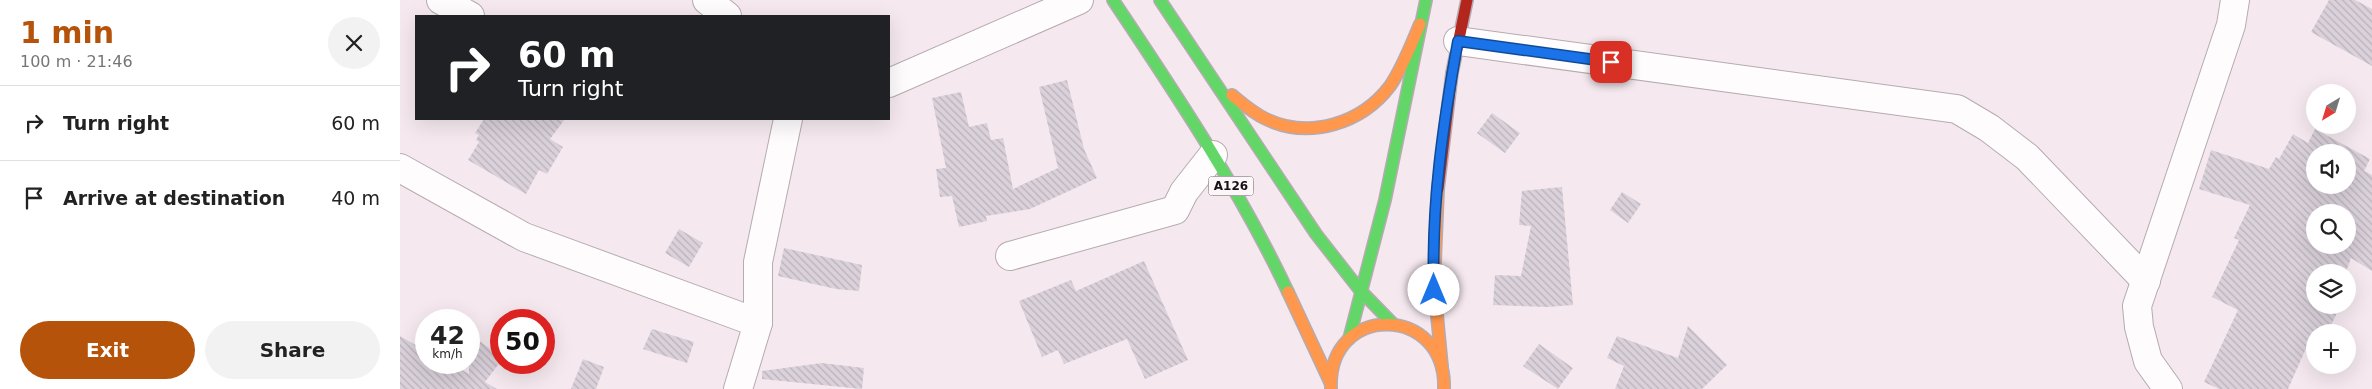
<!DOCTYPE html>
<meta charset="utf-8">
<style>
:root{--surface:#fff;--page:#f2f2f2;--text:#222;--muted:#767676;--line:#e0e0e0;--accent:#b45309}
body{margin:0;font-family:"DejaVu Sans",sans-serif;background:var(--page);color:var(--text);height:100vh;display:flex;flex-direction:column;font-size:19px;white-space:nowrap}
*{box-sizing:border-box;margin:0}
p{font-size:16px;color:var(--muted)}
.icon{flex:none;width:28px;height:28px;fill:none;stroke:currentColor;stroke-width:2;stroke-linecap:round;stroke-linejoin:round}
.map{position:relative;flex:1;overflow:hidden}
.drawer{display:flex;flex-direction:column;background:var(--surface);width:400px}
.drawer>*{flex:none}
.top-card{position:absolute;left:15px;top:15px;width:475px;height:105px;border-radius:0px;box-shadow:0 5px 20px #0002;background:#202124;color:#fff;overflow:hidden}
.needle{width:32px;rotate:218deg}
.tools{position:absolute;left:1906px;top:84px;display:grid;gap:10px}
.tools a{display:grid;place-items:center;width:50px;height:50px;border-radius:50%;background:var(--surface);box-shadow:0 5px 20px #0002;font-size:25px}
.speed{position:absolute;left:15px;top:309px;display:flex;gap:10px;font-size:25px;font-weight:700;text-align:center}
.speed>*{display:grid;place-content:center;width:65px;height:65px;border-radius:50%;background:var(--surface);box-shadow:0 5px 20px #0002;line-height:1}
.speed small{font-size:12px;font-weight:400}
.speed .limit{border:8px solid #d22;background:#fff;color:#111}
.pin{position:absolute;display:grid;place-items:center;width:42px;height:42px;color:#fff;margin:-21px;border-radius:10px;box-shadow:0 2px 8px #0006}
.me{position:absolute;width:55px;margin:-28px;rotate:0deg;stroke-linejoin:round;filter:drop-shadow(0 0 4px #0008)}
.turn{display:flex;align-items:center;gap:18px;height:105px;padding:0 20px;font-size:22px}
.turn .icon{width:65px;height:65px;stroke-width:2.5}
.turn b{display:block;font-size:35px;line-height:42px}
.round{display:grid;place-items:center;flex:none;width:52px;height:52px;border-radius:26px;background:var(--page)}
.overview{display:flex;align-items:center;justify-content:space-between;height:85px;padding:0 20px}
h1{font-size:30px;font-weight:800;line-height:38px;color:var(--accent)}
.button{display:flex;gap:10px;margin-top:auto;padding:10px 20px}
.button a{flex:1;height:58px;border-radius:30px;background:var(--accent);color:#fff;font-size:20px;font-weight:800;line-height:58px;text-align:center}
.button a+a{background:var(--page);color:var(--text)}
ul{padding:0;list-style:none}
li{display:flex;align-items:center;gap:15px;height:75px;padding:0 20px;border-top:1px solid var(--line)}
li div{flex:1}
li b{display:block;font-size:19px}
li em{font-style:normal}
main{display:flex;flex:1;min-height:0}
.map>svg:first-child{display:block}
.building{fill:url(#building-back-hatch);fill-rule:evenodd}
.lines{fill:none;stroke-linecap:round;stroke-linejoin:round}
.street-casing{stroke:#b5abb0;stroke-width:30}
.fast-casing{stroke:#b5abb0;stroke-width:14}
.slow-casing{stroke:#b5abb0;stroke-width:14}
.jam-casing{stroke:#b5abb0;stroke-width:14}
.street{stroke:#fefcfd;stroke-width:28}
.fast{stroke:#63d668;stroke-width:11}
.slow{stroke:#ff974d;stroke-width:11}
.jam{stroke:#b3261e;stroke-width:11}
.route-casing{stroke:#114b97;stroke-width:12}
.route{stroke:#1a73e8;stroke-width:9}
.labels{text-anchor:middle;stroke-width:4;stroke-linejoin:round;paint-order:stroke}
.shield{fill:#fcf6f9;stroke:#5d5459;stroke-width:1}
.shield-label{font-size:12px;font-weight:bold;fill:#190f14}
</style>
<main>
<section class="drawer">
<div class="overview"><div><h1>1 min</h1><p>100 m · 21:46</p></div><a class="round"><svg class="icon" aria-label="close" viewBox="0 0 24 24"><path d="M6 6l12 12M18 6L6 18"/></svg></a></div>
<ul>
<li><svg class="icon" aria-label="right" viewBox="0 0 24 24"><path d="M7 20v-9h11M14 6l5 5-5 5"/></svg><div><b>Turn right</b></div><em>60 m</em></li>
<li><svg class="icon" aria-label="arrive" viewBox="0 0 24 24"><path d="M6 21V4h12l-3 4 3 4H6"/></svg><div><b>Arrive at destination</b></div><em>40 m</em></li>
</ul>
<div class="button"><a>Exit</a><a>Share</a></div>
</section>
<div class="map">
<svg width="1972" height="389" viewBox="0 0 1972 389">
<defs>
<pattern id="building-back-hatch" width="6" height="6" patternUnits="userSpaceOnUse" patternTransform="scale(1.25)"><rect width="6" height="6" fill="#dad1da"/><path d="M-1 5l2 2M0 0l6 6M5-1l2 2" fill="none" stroke="#bab2ba"/></pattern>
</defs>
<rect width="100%" height="100%" fill="#f5e9ef"/>
<g class="building">
<path d="M1929,0H1955L1972,9V66L1911,32Z"/>
<path d="M667,80L684,149L697,178L630,209L586,216L587,221L559,227L552,196L540,197L536,169L546,168L532,98L561,92L569,127L587,123L591,140L603,138L613,189L658,168L639,87Z"/>
<path d="M1092,113L1120,133L1105,153L1077,133Z"/>
<path d="M84,119H165L150,139L163,147L147,174L139,170L126,194L68,160L79,142L76,140L79,135L75,133Z"/>
<path d="M1915,129L1970,159L1964,171L1972,175V271L1951,258L1946,272H1915V305L1940,306L1928,332H1915V347L1908,344L1888,389H1819L1804,382L1838,310L1812,297L1839,240L1834,238L1850,205L1799,189L1811,150L1869,169L1876,157L1879,159L1893,134L1908,143ZM1915,152H1948V185H1915ZM1915,212H1948V245H1915Z"/>
<path d="M1162,187L1173,305L1148,307L1093,305L1095,275L1121,276L1131,226L1119,225L1122,191Z"/>
<path d="M1222,192L1241,204L1228,223L1210,210Z"/>
<path d="M279,229L303,243L289,267L265,253Z"/>
<path d="M384,248L462,265L459,291L436,289L378,276Z"/>
<path d="M744,261L788,360L745,379L727,339L664,364L658,350L642,357L619,301L671,280L676,291Z"/>
<path d="M1288,326L1327,365L1302,389H1215L1224,366L1207,358L1217,336L1278,358Z"/>
<path d="M252,329L294,342L287,363L243,349Z"/>
<path d="M69,333L101,357V361L85,382L97,389H0V336L26,351V362H48L69,374Z"/>
<path d="M1139,344L1173,368L1158,389L1123,366Z"/>
<path d="M183,359L204,367L196,389H171Z"/>
<path d="M422,363L464,368L462,389L362,379V371Z"/>
</g>
<g class="lines">
<defs>
<g id="street">
<path d="M41,0L70,16"/>
<path d="M307,0L327,16"/>
<path d="M1058,41L1557,109L1589,128L1627,157L1746,281"/>
<path d="M489,83L679,0"/>
<path d="M0,168L124,237L358,323"/>
<path d="M610,256L775,210L784,192L813,155"/>
<path d="M338,389L358,323V262L388,119"/>
<path d="M1768,389L1748,361L1739,327L1737,306L1831,25L1835,0"/>
</g>
<g id="fast">
<path d="M713,0C776,94 840,190 888,292"/>
<path d="M760,0L916,234L959,289L993,324"/>
<path d="M949,339L985,200L1026,0"/>
</g>
<g id="slow">
<path d="M832,95C843,104 853,113 866,119C910,140 962,123 990,86C1003,67 1011,45 1020,24"/>
<path d="M1038,189L1034,284L1042,367"/>
<path d="M888,292L930,382"/>
<path d="M931,389C927,302 1047,304 1044,389"/>
</g>
<path id="jam" d="M1038,189L1052,73L1067,0"/>
</defs>
<use href="#street" class="street-casing"/>
<use href="#fast" class="fast-casing"/>
<use href="#slow" class="slow-casing"/>
<use href="#jam" class="jam-casing"/>
<use href="#street" class="street"/>
<use href="#fast" class="fast"/>
<use href="#slow" class="slow"/>
<use href="#jam" class="jam"/>
</g>
<g class="lines">
<defs>
<path id="route" d="M1034,290C1031,206 1043,123 1058,41L1211,62"/>
</defs>
<use href="#route" class="route-casing"/>
<use href="#route" class="route"/>
</g>
<g class="labels">
<rect class="shield" x="808.5" y="176.5" width="45" height="19" rx="4"/>
<g class="shield-label">
<text x="831" y="190">A126</text>
</g>
</g>
</svg>
<div class="tools">
<a><svg class="needle" viewBox="-14 -14 28 28"><path d="M0-13l5 13h-10z" fill="#e53935"/><path d="M0 13l5-13h-10z" fill="#767676"/></svg></a>
<a><svg class="icon" aria-label="sound" viewBox="0 0 24 24"><path d="M4 9h4l5-4v14l-5-4H4zM17 9q2 3 0 6"/></svg></a>
<a><svg class="icon" aria-label="search" viewBox="0 0 24 24"><circle cx="10" cy="10" r="6"/><path d="M15 15l6 6"/></svg></a>
<a><svg class="icon" aria-label="layers" viewBox="0 0 24 24"><path d="M12 4l9 5-9 5-9-5zM3 14l9 5 9-5"/></svg></a>
<a>+</a>
</div>
<div class="speed"><div>42<small>km/h</small></div><div class="limit">50</div></div>
<div class="pin" style="left:1211px;top:62px;background:#d93025"><svg class="icon" aria-label="arrive" viewBox="0 0 24 24"><path d="M6 21V4h12l-3 4 3 4H6"/></svg></div>
<svg class="me" style="left:1034px;top:290px" viewBox="-20 -20 40 40"><circle r="19" fill="#fff"/><path d="M0-13L10 11 0 6-10 11z" fill="#1a73e8"/></svg>
<div class="top-card">
<div class="turn"><svg class="icon" aria-label="right" viewBox="0 0 24 24"><path d="M7 20v-9h11M14 6l5 5-5 5"/></svg><div><b>60 m</b>Turn right</div></div>
</div>
</div>
</main>
